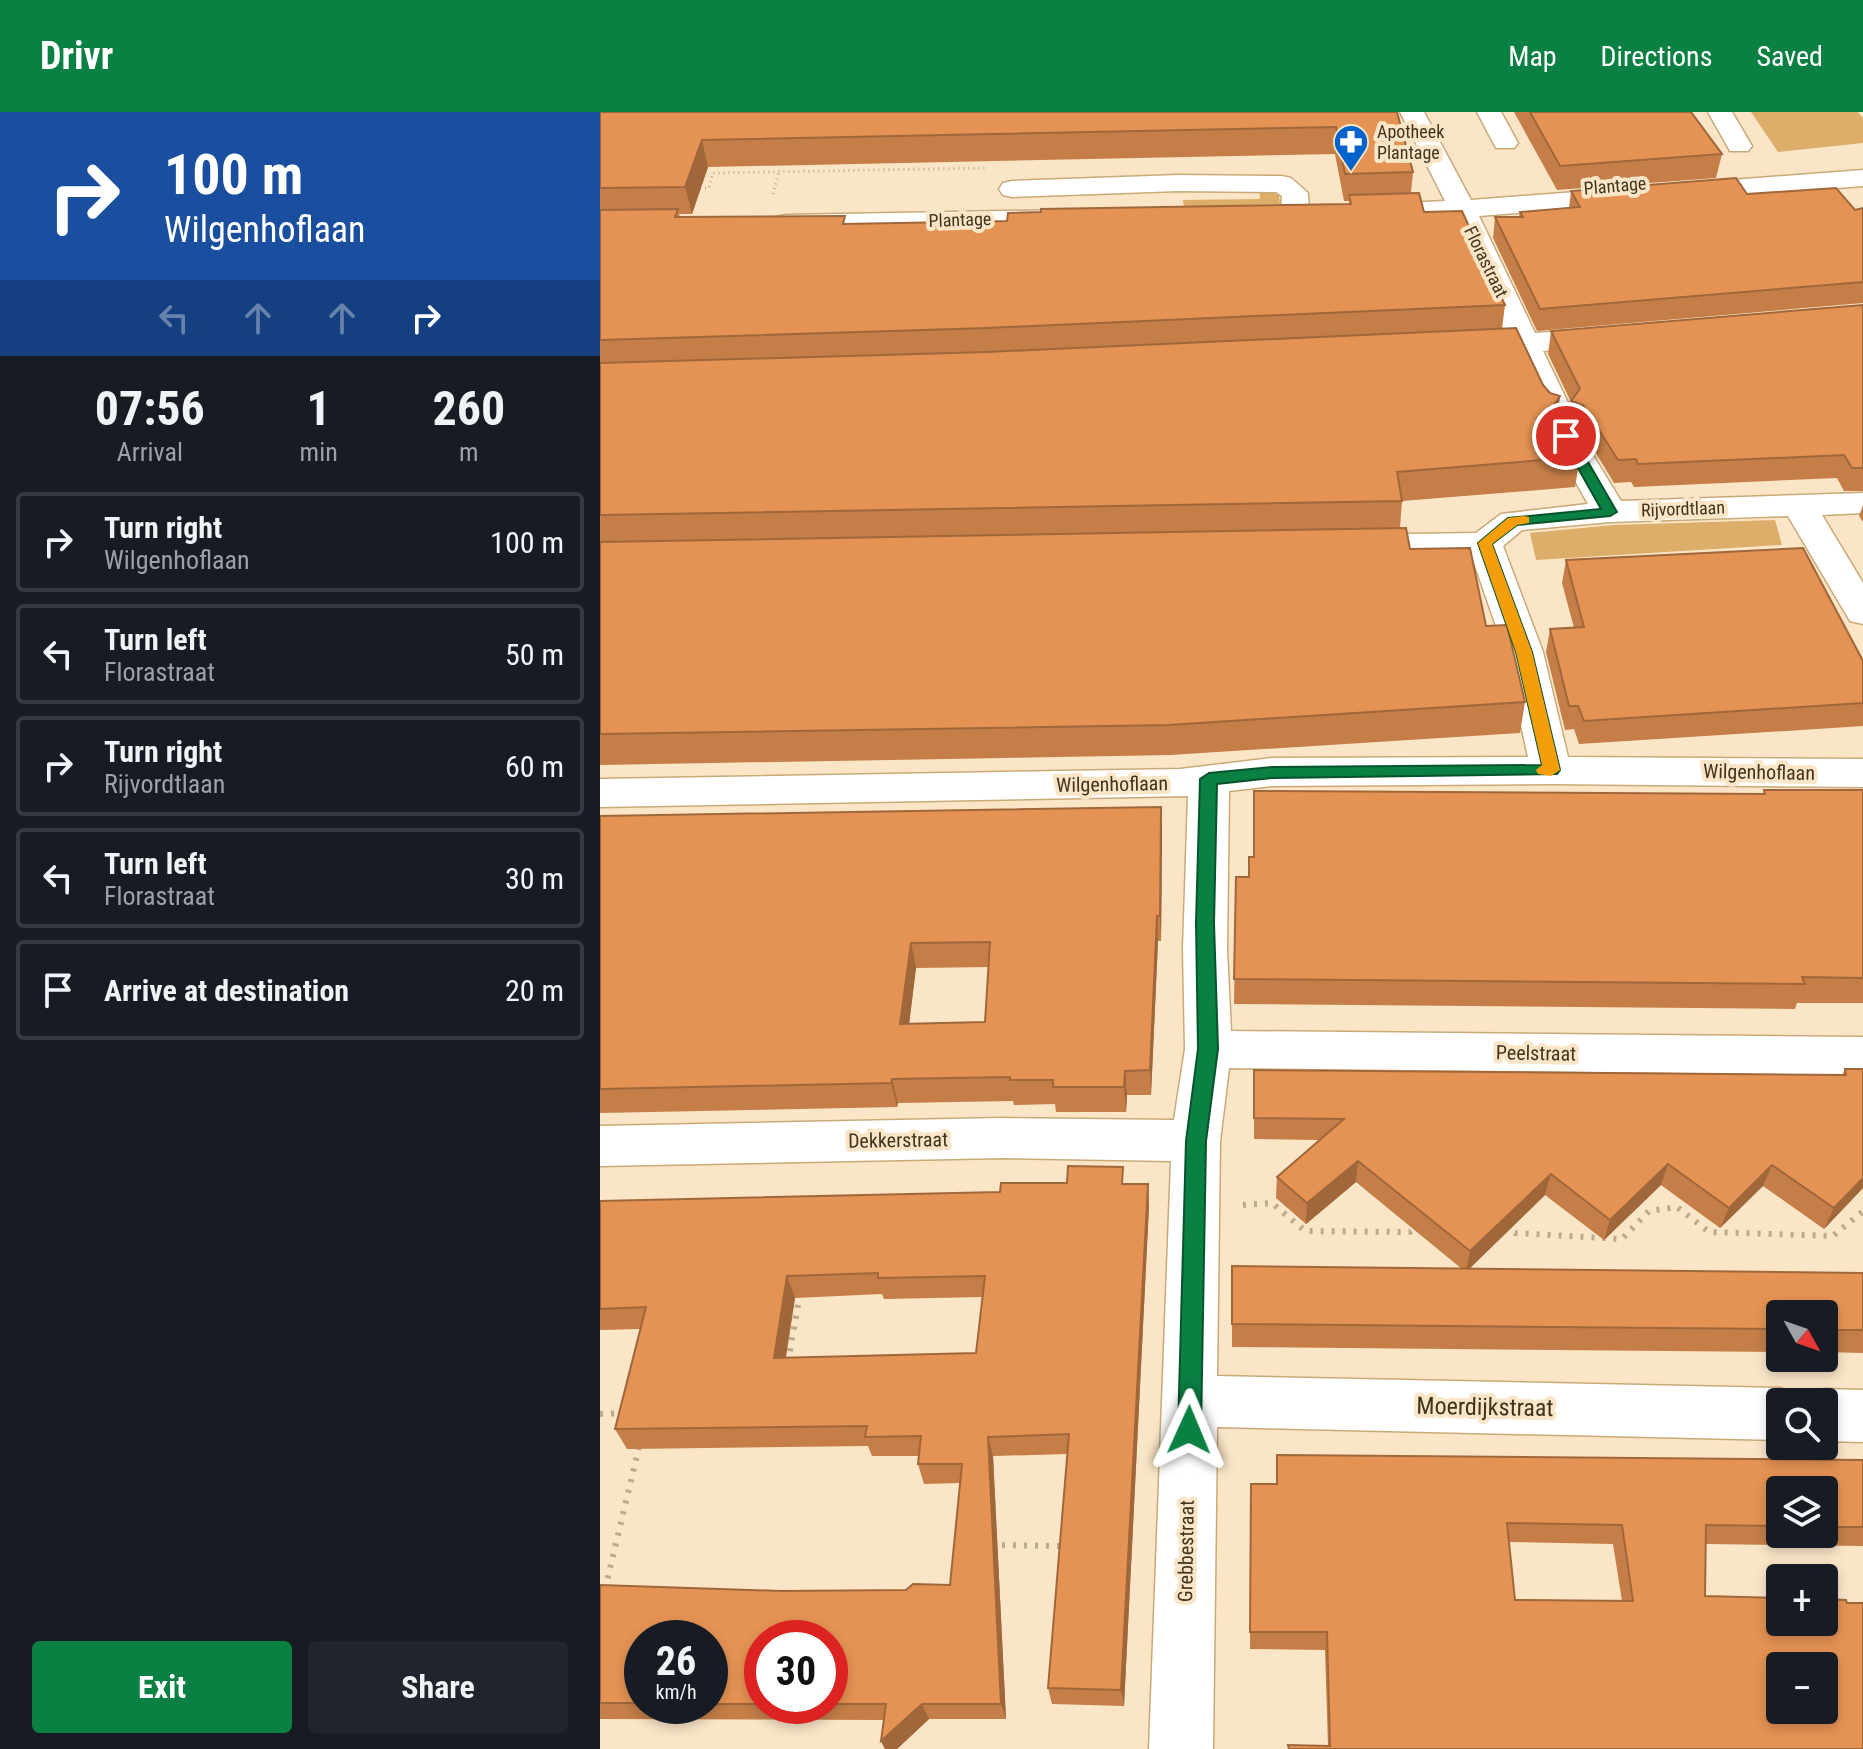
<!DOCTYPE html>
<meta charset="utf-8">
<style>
:root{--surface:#171b24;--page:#20242c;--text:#f1f3f6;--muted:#9ea1a6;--line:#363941;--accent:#0b8043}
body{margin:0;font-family:"Roboto Condensed",sans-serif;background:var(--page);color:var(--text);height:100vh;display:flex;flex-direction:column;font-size:30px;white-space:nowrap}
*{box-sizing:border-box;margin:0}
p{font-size:26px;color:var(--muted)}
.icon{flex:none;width:44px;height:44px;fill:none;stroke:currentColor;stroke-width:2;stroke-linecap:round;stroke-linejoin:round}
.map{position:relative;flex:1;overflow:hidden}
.drawer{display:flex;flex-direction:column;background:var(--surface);width:600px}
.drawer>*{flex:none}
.hud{background:#1a4fa0;color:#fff;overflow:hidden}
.needle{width:52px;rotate:130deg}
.buttons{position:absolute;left:1166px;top:1188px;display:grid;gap:16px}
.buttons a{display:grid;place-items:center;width:72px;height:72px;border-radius:8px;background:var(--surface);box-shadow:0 4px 12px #0003;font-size:40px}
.speed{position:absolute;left:24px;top:1508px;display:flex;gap:16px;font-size:40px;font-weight:700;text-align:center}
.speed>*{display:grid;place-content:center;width:104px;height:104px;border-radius:50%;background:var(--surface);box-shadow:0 4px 12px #0003;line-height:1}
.speed small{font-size:20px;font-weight:400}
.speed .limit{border:12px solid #d22;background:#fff;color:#111}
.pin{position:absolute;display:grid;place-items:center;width:68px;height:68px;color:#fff;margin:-34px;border:4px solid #fff;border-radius:50%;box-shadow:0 2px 8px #0007}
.me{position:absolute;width:88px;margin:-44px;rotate:1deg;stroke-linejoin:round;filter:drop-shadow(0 0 6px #0008)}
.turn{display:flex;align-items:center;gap:28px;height:168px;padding:0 32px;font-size:36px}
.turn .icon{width:104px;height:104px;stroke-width:2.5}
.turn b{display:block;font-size:56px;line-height:68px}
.lanes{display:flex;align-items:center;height:76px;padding:0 32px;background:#0003;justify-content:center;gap:40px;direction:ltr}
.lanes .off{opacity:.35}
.eta{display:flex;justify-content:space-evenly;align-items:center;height:136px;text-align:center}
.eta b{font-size:48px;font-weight:700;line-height:56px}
.cta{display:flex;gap:16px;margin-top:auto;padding:16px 32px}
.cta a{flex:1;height:92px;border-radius:8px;background:var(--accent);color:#fff;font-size:32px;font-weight:700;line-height:92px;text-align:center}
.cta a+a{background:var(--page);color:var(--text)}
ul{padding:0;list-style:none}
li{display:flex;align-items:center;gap:24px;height:100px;margin:0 16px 12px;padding:0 16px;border:4px solid var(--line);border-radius:8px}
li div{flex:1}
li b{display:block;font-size:30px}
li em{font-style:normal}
header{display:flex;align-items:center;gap:48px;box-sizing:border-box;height:112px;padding:0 40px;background:var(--accent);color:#fff}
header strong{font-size:38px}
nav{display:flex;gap:44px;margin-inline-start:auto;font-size:28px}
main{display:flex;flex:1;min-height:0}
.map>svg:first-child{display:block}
.green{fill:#ddae69}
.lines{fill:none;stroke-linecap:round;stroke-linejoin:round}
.minor-casing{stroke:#caa978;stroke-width:3}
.path-far1{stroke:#bca98f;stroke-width:3;stroke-dasharray:1 4;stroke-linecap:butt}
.path{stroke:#bca98f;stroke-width:6;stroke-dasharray:3 8;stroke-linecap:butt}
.minor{fill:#fff;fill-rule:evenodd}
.wall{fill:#c57e48;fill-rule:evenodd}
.shaded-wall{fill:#a0673b}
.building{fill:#e59354;stroke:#a0673b;stroke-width:2;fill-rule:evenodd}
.route{fill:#0b8043;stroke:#07532c;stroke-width:2}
.slow{fill:#f59e0b}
.labels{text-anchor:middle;stroke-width:8;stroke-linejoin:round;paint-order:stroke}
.far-poi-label{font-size:18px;fill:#40331f;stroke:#fae5c7;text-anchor:start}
.far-street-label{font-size:18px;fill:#40331f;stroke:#fae5c7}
.street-label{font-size:20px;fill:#40331f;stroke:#fae5c7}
.near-street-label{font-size:24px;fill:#40331f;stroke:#fae5c7}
</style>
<header>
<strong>Drivr</strong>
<nav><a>Map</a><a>Directions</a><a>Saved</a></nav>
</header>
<main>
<section class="drawer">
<div class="hud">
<div class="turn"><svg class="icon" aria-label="right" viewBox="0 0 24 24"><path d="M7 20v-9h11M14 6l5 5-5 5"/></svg><div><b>100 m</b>Wilgenhoflaan</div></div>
<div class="lanes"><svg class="icon off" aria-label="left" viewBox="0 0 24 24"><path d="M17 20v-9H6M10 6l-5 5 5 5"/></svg><svg class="icon off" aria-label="ahead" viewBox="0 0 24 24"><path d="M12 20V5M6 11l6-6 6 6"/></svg><svg class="icon off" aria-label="ahead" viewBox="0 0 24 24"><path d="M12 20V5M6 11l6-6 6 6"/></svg><svg class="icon" aria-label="right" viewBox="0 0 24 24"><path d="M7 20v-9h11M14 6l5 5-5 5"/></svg></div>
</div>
<div class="eta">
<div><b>07:56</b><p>Arrival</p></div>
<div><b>1</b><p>min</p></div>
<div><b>260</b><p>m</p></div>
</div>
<ul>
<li><svg class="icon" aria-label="right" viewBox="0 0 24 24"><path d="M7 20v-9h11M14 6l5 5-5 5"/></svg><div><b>Turn right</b><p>Wilgenhoflaan</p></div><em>100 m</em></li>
<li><svg class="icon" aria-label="left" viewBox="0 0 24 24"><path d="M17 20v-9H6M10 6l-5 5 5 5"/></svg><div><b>Turn left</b><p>Florastraat</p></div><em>50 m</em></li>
<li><svg class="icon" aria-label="right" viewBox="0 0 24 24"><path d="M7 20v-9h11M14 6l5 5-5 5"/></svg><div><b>Turn right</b><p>Rijvordtlaan</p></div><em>60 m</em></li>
<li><svg class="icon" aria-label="left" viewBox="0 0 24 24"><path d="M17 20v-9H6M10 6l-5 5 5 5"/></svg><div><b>Turn left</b><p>Florastraat</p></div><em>30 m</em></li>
<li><svg class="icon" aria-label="arrive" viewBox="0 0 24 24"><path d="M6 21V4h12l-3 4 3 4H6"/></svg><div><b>Arrive at destination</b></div><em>20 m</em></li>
</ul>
<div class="cta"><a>Exit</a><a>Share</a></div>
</section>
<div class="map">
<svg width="1263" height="1637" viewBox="0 0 1263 1637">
<rect width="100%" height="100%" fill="#fae5c7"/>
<g class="green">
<path d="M1151,0H1258L1263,6V31L1178,40Z"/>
<path d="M659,76L679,83L680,92L584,95L583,88L660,87Z"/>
<path d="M1175,408L1182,433L936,448L930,421L1013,413Z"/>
</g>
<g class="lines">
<defs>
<g id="minor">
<path d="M800,0H824L871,88L1263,58V74L879,104L935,221L1010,216L1021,219L1025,225L1021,231L1010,234L943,239L973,301L968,308L957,311L946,308L941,301L914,241L863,244L852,241L848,235L852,229L906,223L852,105L762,109L752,107L748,101L752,95L762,93L845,89Z"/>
<path d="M877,0H901L918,31L914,36H896Z"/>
<path d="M1108,0H1132L1152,34L1148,39H1130Z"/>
<path d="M579,63L682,64L691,66L708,81L709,100L705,106H685L681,100L682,84L676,80L579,79L412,85L403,83L399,77L403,71L412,69Z"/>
<path d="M465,98L475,100L479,106L475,112L186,119L176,117L172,111L176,105L186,103Z"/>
<path d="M966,314L977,317L1021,389L1263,381V401L1222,403L1263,471V512L1250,509L1188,404L1010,410L922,418L903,434L943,540L968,645L1263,647V675L951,672L673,674L629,679L627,837L631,919L1263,925V963L629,956L620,1029L617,1264L1180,1276L1200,1284L1202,1290L1204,1285L1224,1277L1263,1278V1330L1224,1329V1290H1180V1328L617,1315L613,1637H549L571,1049L402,1046L0,1054V1014L402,1006L574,1008L585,937L583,837L588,684L0,695V667L580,657L673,646L928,645L905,540L871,442L750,443L738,440L733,433L738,426L750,423L876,421L901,402L988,392L950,324L955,317Z"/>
</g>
</defs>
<use href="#minor" class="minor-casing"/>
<g class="path-far1">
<path d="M95,77L109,76L113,61L385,56"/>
<path d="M173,82L179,59"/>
</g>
<g class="path">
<path d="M643,1093L672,1091L705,1119L810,1120L817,1114"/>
<path d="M906,1114L915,1121L1022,1127L1049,1099L1077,1095L1109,1120L1233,1124L1263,1099"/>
<path d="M188,1250L200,1181"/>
<path d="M0,1302L23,1301"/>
<path d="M391,1433L465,1434"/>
<path d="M5,1477L40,1331"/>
</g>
<use href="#minor" class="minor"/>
</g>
<g class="wall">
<path d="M0,0H797L813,60L811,81L824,100L905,193L902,217L950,281L960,284L957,305L980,345L975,375L802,389L800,416L810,437L886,514L925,590L920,621L570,643L0,653ZM735,42L744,89H749V92L407,109L247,112L80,105L79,102H92L108,55Z"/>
<path d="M914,0H1091L1122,42L1116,66L957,78Z"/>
<path d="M971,79L1147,82L1255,98L1263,96V191L937,219L893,126L895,105H919L920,100L969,96Z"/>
<path d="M1263,193V379H1244L1237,366L1034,375L1031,370L1014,371L980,315L967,311L971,290L948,242L951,219Z"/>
<path d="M1263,393V410L1259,404Z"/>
<path d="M966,448L1263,549V614L979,632L974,617L965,618L946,540L950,517L974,516L962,471Z"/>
<path d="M1164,678H1263V891H1197L1195,897L634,892L636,765H649L653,745L1163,682Z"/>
<path d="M561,695L562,720L561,829H558L551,983H527L526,1000H456L455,992L414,993L413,989L298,991L297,995L0,1001V704ZM389,855L385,910L309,912L316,856Z"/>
<path d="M1245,957H1263V1076L1224,1117L1163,1074L1120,1116L1061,1073L1004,1128L945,1083L869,1157L1263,1161V1241L1224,1240V1202H1180V1240L632,1235V1154L862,1157L756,1070L706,1112L676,1086L677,1065L719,1028L654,1027V958L1242,963Z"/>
<path d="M525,1072H548L549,1094L524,1594L452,1592L448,1576L467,1342L393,1344L406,1607H329L297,1637H285L281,1629L284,1608L0,1607V1473L181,1479L306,1478L350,1473L360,1371L324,1372L318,1352L319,1344H272L268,1334L27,1337L15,1317L41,1217L0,1218V1089L400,1080ZM282,1182L284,1187L383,1185L376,1241L186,1246L195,1186ZM42,1526H110V1594H42ZM162,1526H230V1594H162Z"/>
<path d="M677,1343L1263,1348V1434L1106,1432L1105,1484L1180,1510L728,1634L725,1538L650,1537L651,1372H676ZM1180,1378H1224V1422H1180ZM909,1430L1013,1432L1022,1489L915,1488Z"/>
</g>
<g class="shaded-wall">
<path d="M102,28L108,55L92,102L85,75Z"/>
<path d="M960,284L956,314L952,296Z"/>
<path d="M561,695L562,720L561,829L560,804Z"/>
<path d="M557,804L558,829L551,983L550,958Z"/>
<path d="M311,831L316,856L306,937L300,912Z"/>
<path d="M525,959L527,983L526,1000L524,975Z"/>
<path d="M292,967L298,991L297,995L291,971Z"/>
<path d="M758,1049L756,1070L706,1112L707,1091Z"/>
<path d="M1068,1052L1061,1073L1004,1128L1010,1108Z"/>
<path d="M1172,1053L1163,1074L1120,1116L1129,1096Z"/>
<path d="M951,1062L945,1083L866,1160L870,1139Z"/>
<path d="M1263,1066V1076L1224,1117L1234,1096Z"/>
<path d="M548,1072L549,1094L524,1594L521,1578Z"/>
<path d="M187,1164L195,1186L182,1266L174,1246Z"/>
<path d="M388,1325L393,1344L406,1607L401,1592Z"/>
<path d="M322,1592L329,1607L297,1637H285L281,1629Z"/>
</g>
<g class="building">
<path d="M0,0H797L813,60L745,62L736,15L102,28L85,75L0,76Z"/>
<path d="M930,0H1091L1122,42L960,54Z"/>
<path d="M1136,66L1147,82L1236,76L1255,98L1263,96V170L940,197L895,105H923L920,100L980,95L971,79Z"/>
<path d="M819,81L824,100L862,99L905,193L387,216L0,228V98L78,97L75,105L245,104L243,112L407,109L408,101L441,100V97L751,92L749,83Z"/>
<path d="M1263,193V356H1252L1244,343L1038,352L1036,347L1018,348L983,293L971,289L980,277L951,219Z"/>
<path d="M916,216L943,273L950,281L960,284L952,296L980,345L797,360L802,389L0,403V251L387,240Z"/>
<path d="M806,416L810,437L870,436L886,514L907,513L925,590L569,613L0,622V430Z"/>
<path d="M1203,436L1263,549V591L984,609L978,594H969L950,517L984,515L966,448Z"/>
<path d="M1164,678H1263V866L1202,865L1205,872L634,867L636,765H649V745H654V679L1165,682Z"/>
<path d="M561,695L560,804H557L550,958L525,959L524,975H453V968H410V965L292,967L291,971L0,977V704ZM390,830L385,910L300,912L311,831Z"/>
<path d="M1245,957H1263V1066L1234,1096L1172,1053L1129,1096L1068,1052L1010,1108L951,1062L870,1139L758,1049L707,1091L677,1065L744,1007L654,1006V958L1246,963Z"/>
<path d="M468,1054L523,1055L522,1072H548L521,1578L448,1576L469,1322L388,1325L401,1592H322L281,1629L286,1592H230V1526H162V1592H110V1526H42V1591H0V1473L181,1479L306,1478L313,1472L350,1473L362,1352H318L321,1324L265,1325L267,1314L15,1317L46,1195L0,1197V1089L400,1080L401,1071H467ZM278,1161V1166L385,1164L376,1241L174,1246L187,1164Z"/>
<path d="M632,1154L1263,1161V1218H1224V1202H1180V1217L632,1212Z"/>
<path d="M677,1343L1263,1348V1415H1224V1378H1180V1414L1106,1413L1105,1484L1180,1486V1510H1224V1487L1246,1488L1247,1491H1263V1637H689L688,1633L730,1634L727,1520H650L651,1372H677ZM907,1411L1022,1413L1033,1489L915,1488ZM1180,1554H1224V1598H1180Z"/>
</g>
<path class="route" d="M966,320L973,324L1017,400L1010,404L917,413L892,432L932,540L960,658L957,662L673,666L617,672L614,811L618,937L606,1029L601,1318L597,1326L589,1329L581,1326L578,1318L586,1029L598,937L596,811L600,667L609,661L673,655L942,653L916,540L878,431L908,406L1001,397L960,324Z"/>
<path class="slow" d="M924,404L929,405V411L917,413L892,432L932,540L960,658L951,664L938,662L936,658L942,653L916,540L878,431L908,406Z"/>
<defs>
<symbol id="pharmacy-pin" viewBox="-11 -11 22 30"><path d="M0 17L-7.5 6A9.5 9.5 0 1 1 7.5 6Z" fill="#0064cc" stroke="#fae5c7"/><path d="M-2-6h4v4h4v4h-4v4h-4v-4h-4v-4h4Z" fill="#fff"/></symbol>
</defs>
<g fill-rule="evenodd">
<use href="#pharmacy-pin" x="731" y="10" width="40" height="54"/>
</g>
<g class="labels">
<g class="far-poi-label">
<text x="777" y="26">Apotheek<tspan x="777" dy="21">Plantage</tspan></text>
</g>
<g class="far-street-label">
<text transform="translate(1015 74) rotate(-5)" y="6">Plantage</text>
<text transform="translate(360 108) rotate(-2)" y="6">Plantage</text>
<text transform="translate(886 150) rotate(64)" y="6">Florastraat</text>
<text transform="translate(1083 397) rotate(-2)" y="6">Rijvordtlaan</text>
</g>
<g class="street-label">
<text transform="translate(1159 660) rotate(1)" y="7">Wilgenhoflaan</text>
<text transform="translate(512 672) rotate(-1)" y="7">Wilgenhoflaan</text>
<text transform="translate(936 941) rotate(1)" y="7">Peelstraat</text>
<text transform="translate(298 1028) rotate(-1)" y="7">Dekkerstraat</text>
<text transform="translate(586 1439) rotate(-89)" y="7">Grebbestraat</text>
</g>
<g class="near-street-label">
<text transform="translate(885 1295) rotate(1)" y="8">Moerdijkstraat</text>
</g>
</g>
</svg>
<div class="buttons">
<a><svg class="needle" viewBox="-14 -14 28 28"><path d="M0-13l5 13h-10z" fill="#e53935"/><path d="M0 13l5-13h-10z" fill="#9ea1a6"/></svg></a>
<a><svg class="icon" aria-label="search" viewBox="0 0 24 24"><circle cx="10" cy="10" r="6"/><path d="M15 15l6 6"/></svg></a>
<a><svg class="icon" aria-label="layers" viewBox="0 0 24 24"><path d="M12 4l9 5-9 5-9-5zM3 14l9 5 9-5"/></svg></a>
<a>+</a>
<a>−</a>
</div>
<div class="speed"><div>26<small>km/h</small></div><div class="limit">30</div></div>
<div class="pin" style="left:966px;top:324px;background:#d93025"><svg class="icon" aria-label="arrive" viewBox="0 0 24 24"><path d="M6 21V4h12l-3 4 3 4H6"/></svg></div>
<svg class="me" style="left:589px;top:1318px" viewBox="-20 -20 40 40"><path d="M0-17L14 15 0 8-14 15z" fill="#0b8043" stroke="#fff" stroke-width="4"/></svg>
</div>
</main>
